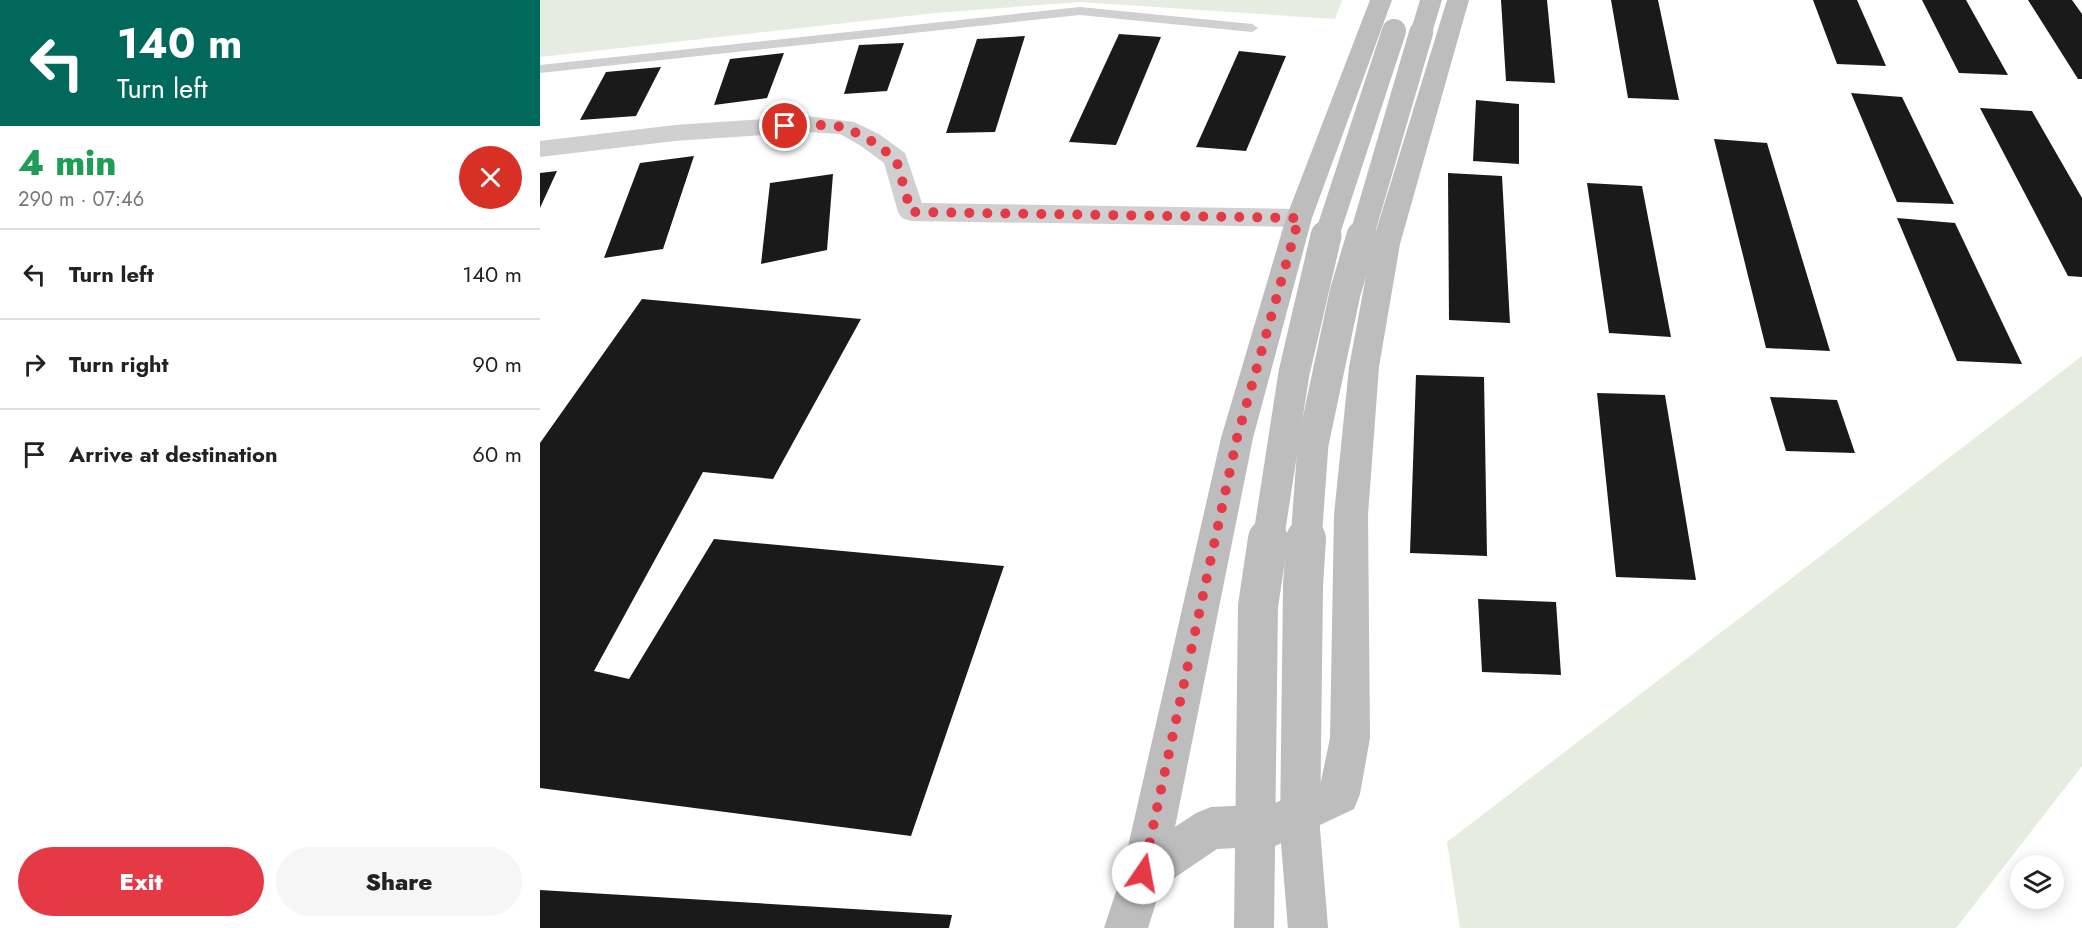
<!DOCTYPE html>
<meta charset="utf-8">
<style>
:root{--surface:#fff;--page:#f6f6f6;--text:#222;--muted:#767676;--line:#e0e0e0;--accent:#e63946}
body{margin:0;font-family:Jost,sans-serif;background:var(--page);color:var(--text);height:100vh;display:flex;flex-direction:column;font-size:22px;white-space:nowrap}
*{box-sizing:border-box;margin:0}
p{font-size:20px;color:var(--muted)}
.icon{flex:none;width:33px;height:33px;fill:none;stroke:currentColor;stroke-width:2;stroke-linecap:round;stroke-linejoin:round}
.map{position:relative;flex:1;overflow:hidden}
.drawer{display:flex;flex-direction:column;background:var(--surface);width:540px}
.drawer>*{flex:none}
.banner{background:#00695c;color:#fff;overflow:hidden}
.fabs{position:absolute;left:1470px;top:855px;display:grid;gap:12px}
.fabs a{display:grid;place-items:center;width:54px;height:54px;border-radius:50%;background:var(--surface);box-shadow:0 3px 15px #0003;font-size:30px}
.pin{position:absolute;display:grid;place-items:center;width:51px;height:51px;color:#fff;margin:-26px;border:3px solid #fff;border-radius:50%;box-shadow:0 2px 6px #0007}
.me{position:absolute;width:66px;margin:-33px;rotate:12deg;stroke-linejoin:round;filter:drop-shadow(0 0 4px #0008)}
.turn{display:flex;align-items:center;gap:21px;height:126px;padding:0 18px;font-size:27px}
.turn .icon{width:78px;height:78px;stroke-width:2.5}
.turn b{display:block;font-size:42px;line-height:51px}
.round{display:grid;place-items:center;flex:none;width:63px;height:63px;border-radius:32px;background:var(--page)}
.head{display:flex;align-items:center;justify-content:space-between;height:102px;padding:0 18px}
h1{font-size:36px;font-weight:800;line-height:45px;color:#1e9e55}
.primary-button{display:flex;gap:12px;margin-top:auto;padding:12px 18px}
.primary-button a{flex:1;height:69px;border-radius:36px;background:var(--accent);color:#fff;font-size:24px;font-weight:800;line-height:69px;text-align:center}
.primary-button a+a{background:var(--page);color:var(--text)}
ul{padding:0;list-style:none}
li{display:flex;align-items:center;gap:18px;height:90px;padding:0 18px;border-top:2px solid var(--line)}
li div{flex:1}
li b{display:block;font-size:22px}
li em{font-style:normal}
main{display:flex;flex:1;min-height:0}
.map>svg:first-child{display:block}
.green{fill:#e6ecdf}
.building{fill:#1a1a1a}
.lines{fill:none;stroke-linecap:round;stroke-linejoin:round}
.lane{fill:#d0d0d0;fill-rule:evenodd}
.street{fill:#d0d0d0;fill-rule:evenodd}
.secondary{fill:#bdbdbd;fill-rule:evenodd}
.secondary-bridge-far2{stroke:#bdbdbd;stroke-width:24}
.secondary-bridge-far1{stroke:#bdbdbd;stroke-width:31}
.secondary-bridge{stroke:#bdbdbd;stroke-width:40}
.route{stroke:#e63946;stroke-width:10;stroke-dasharray:0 18}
</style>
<main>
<section class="drawer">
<div class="banner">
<div class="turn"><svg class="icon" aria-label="left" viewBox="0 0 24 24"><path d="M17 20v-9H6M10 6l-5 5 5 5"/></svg><div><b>140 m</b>Turn left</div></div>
</div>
<div class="head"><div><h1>4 min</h1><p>290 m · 07:46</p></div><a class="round" style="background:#d93025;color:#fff"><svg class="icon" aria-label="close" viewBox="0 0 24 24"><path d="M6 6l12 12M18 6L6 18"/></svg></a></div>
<ul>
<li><svg class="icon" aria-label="left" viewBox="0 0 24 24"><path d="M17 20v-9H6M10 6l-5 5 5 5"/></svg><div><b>Turn left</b></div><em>140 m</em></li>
<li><svg class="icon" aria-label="right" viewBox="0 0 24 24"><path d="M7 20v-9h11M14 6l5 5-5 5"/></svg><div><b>Turn right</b></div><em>90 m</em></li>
<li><svg class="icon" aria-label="arrive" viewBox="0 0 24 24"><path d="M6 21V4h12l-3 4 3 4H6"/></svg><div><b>Arrive at destination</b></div><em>60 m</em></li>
</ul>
<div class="primary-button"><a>Exit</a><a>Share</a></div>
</section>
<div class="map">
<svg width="1542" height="928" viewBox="0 0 1542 928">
<rect width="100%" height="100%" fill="#fff"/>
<g class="green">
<path d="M0,0H802L795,19L540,2L395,13L0,57Z"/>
<path d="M1542,356V766L1416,928H920L907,842Z"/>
</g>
<g class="building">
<path d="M961,0H1007L1015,83L966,81Z"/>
<path d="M1071,0H1118L1139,100L1088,98Z"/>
<path d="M1273,0H1317L1346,66L1297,64Z"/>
<path d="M1382,0H1426L1468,75L1419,73Z"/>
<path d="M1488,0H1532L1542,14V79H1538Z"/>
<path d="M579,34L621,37L576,145L529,142Z"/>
<path d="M485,36L455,132L406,133L437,39Z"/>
<path d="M364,43L347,91L304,94L319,45Z"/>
<path d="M699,51L746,56L706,151L656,147Z"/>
<path d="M244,53L227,98L174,105L190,59Z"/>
<path d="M121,67L96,116L40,120L66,72Z"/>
<path d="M1311,93L1362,97L1414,204L1357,202Z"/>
<path d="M936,100L979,104V164L933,161Z"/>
<path d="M1440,108L1492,111L1542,198V277L1528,276Z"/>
<path d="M1174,139L1227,143L1290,351L1226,348Z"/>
<path d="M154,156L123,249L64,258L100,163Z"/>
<path d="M17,171L0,208V173Z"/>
<path d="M908,173L962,176L970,323L909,320Z"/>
<path d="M293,174L287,250L221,264L230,183Z"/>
<path d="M1047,183L1102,186L1131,337L1069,333Z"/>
<path d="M1357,218L1415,223L1482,364L1417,361Z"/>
<path d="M102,299L321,319L233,479L163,472L54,671L89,679L174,539L464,566L371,836L0,788V443Z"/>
<path d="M876,375L944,377L947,556L870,553Z"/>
<path d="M1057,393L1125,395L1156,580L1076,577Z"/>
<path d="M1230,397L1297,400L1315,453L1246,451Z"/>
<path d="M938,599L1016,602L1021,675L942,672Z"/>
<path d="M0,890L412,915L409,928H0Z"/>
</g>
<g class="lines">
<path class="lane" d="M540,7L712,24L718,28L712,32L540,15L0,73V65Z"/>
<path class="street" d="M267,116L314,122L339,134L365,153L382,203L759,209L768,212L772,218L768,224L759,227L371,221L362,218L358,212L344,163L321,146L300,134L267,132L135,141L0,157V141L135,125Z"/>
<g class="secondary">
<path d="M830,0H852L772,218L713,438L635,827L656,813L671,807L733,804L781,781L790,738L794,515L809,367L832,244L907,0H929L860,244L839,367L828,515L830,738L820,794L814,809L735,846L677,849L621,887L608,928H564L582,873L681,438L746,218Z"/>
<path d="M880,0H902L892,33L889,38L881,40L873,38L870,33Z"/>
</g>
<g class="secondary-bridge-far2">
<path d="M786,238L854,31"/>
<path d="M821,238L881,33"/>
</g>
<g class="secondary-bridge-far1">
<path d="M728,541L754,373L786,236"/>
<path d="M766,541L773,444L805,293L822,236"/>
</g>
<g class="secondary-bridge">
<path d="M766,539L763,586L760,830L768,928"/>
<path d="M714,928L718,606L728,539"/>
</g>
</g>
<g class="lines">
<path class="route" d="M245,126L267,124L305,127L330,140L356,159L371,212L759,218L697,438L603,873"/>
</g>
</svg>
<div class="fabs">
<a><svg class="icon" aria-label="layers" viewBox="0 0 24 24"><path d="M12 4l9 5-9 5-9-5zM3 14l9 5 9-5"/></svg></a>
</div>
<div class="pin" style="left:245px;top:126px;background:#d93025"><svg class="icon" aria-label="arrive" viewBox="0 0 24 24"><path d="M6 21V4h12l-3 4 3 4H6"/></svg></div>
<svg class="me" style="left:603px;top:873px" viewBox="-20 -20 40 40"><circle r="19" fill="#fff"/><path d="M0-13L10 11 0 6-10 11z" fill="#e63946"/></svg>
</div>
</main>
